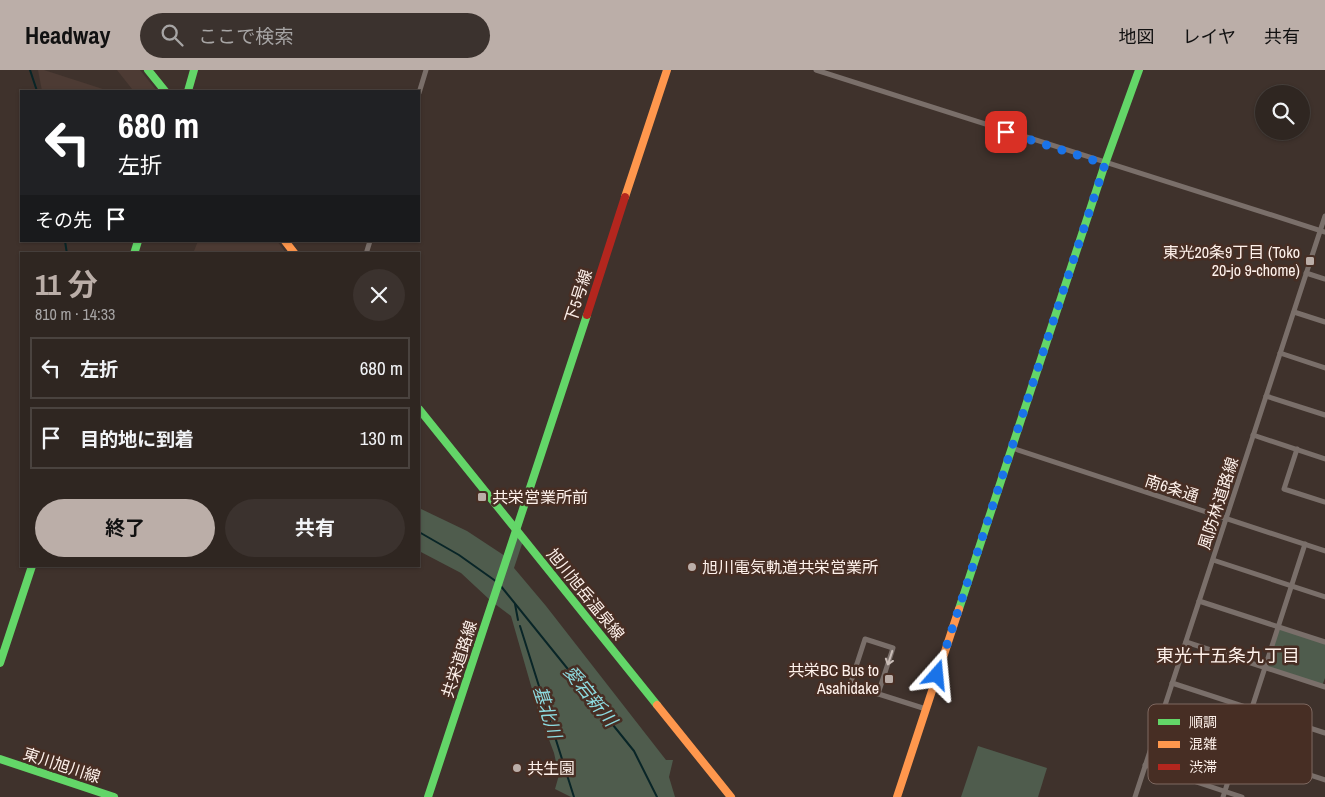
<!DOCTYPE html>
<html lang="ja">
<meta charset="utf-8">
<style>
:root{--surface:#2f2621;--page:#3b322e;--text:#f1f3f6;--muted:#a7a5a5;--line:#4a433f;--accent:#bbaea8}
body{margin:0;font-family:"Archivo Narrow","Noto Sans JP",sans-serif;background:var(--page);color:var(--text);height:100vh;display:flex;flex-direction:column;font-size:19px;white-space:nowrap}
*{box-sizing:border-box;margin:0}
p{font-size:16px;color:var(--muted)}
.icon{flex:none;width:28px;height:28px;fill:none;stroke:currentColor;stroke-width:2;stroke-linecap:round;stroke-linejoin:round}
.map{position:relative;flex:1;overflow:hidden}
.panel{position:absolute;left:20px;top:182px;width:400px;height:315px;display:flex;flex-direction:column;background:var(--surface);border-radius:0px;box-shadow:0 1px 4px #0004,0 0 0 1px var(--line)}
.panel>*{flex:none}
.hud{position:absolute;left:20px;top:20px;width:400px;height:152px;border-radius:0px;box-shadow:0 1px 4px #0004,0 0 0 1px var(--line);background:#202124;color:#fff;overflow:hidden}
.tools{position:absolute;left:1255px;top:15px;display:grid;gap:10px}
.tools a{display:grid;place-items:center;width:55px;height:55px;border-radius:50%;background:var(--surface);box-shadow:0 1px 4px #0004,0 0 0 1px var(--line);font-size:25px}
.pin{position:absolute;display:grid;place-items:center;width:42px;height:42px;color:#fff;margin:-21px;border-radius:10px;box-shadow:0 2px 8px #0006}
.me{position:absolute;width:55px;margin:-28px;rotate:18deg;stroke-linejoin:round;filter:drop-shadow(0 0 4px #0008)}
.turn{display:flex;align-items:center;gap:18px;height:105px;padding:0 15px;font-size:22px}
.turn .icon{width:65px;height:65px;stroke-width:2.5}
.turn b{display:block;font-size:35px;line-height:42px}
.then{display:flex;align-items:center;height:48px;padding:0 15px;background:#0003;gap:10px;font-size:19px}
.round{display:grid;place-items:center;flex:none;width:52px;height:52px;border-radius:26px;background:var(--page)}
.headline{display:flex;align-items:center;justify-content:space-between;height:85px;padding:0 15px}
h1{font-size:30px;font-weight:700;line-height:38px;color:var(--accent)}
.cta{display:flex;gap:10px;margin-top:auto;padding:10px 15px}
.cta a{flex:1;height:58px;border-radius:30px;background:var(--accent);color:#111;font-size:20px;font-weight:700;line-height:58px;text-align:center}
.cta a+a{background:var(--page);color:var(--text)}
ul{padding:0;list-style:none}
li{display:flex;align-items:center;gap:15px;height:62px;margin:0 10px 8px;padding:0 5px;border:2px solid var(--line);border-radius:0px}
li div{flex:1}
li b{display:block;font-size:19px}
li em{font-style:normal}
header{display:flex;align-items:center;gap:30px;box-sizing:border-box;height:70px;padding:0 25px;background:var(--accent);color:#111}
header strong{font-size:24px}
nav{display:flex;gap:28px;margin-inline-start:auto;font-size:18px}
.search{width:350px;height:45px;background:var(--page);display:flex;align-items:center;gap:12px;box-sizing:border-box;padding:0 18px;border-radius:28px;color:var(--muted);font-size:19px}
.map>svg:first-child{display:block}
.industrial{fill:#4d3b34}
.green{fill:#4f5c4d}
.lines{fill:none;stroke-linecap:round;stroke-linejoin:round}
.stream{stroke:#092527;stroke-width:2}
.street{stroke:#7a6f6a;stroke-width:5}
.fast{stroke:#63d668;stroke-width:8}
.slow{stroke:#ff974d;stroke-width:8}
.jam{stroke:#b3261e;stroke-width:8}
.oneway{stroke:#c9bdb7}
.route{stroke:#1a73e8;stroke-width:9;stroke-dasharray:0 16.2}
.poi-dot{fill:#bbaea8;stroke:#472e24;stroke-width:2}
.labels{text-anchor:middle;stroke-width:5;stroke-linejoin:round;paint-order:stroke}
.poi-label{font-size:16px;fill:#fef1eb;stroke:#472e24;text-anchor:start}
.street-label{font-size:16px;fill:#fef1eb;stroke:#472e24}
.neighbourhood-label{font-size:18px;fill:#fef1eb;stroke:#472e24}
.water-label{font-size:18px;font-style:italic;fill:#8ddadf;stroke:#472e24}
.key{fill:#472e24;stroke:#7e6860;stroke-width:1}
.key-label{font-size:14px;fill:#fef1eb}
</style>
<header>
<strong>Headway</strong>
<div class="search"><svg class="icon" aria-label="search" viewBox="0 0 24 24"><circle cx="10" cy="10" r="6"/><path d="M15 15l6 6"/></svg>ここで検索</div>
<nav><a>地図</a><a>レイヤ</a><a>共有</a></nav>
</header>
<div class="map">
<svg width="1325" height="727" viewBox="0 0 1325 727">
<rect width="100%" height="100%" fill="#3f322c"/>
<g class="industrial">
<path d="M38,0H44L109,21H42Z"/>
<path d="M117,0H140L157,21H131L132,19Z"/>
<path d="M198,171H277L287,184H201L194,181Z"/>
</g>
<g class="green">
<path d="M419,438L467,461L505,486L490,530L461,503L419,481Z"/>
<path d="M518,465L523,471L514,498L546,536L666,690H673L669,707L675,727H571L555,719L559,705L554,683L538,640L511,546L495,534Z"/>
<path d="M1278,557L1325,572V608L1322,616L1265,597Z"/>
<path d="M978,676L1047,698L1038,727H961Z"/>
</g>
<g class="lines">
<g class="stream">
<path d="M30,0L37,21"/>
<path d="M65,171L67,184"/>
<path d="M419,462L459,485L497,512"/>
<path d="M500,515L634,681L657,727"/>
<path d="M515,534L518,550"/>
<path d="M520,556L574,727"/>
</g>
<g class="street">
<path d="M816,0L1325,162"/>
<path d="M419,23L426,0"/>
<path d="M366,184L370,171"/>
<path d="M1306,203L1325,209"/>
<path d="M1294,242L1325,252"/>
<path d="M1280,283L1325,298"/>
<path d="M1266,326L1325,345"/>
<path d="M1253,365L1325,389"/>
<path d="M1012,378L1325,481"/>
<path d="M1297,379L1284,419L1325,432"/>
<path d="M1213,490L1325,527"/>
<path d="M1199,531L1325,572"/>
<path d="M1186,572L1325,617"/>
<path d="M1172,613L1325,663"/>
<path d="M878,624L893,578L865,569L850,615L926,639"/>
<path d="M1158,655L1325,710"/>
<path d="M1145,695L1242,727"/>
<path d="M1135,727L1325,146"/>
<path d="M1223,727L1305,474"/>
</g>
<g class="fast">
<path d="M148,0L165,21"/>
<path d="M188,21L194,0"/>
<path d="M134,184L138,171"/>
<path d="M419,339L657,635"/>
<path d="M959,539L1105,94L1139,0"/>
<path d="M0,593L32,496"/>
<path d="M0,689L114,727"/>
<path d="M428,727L587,245"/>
</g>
<g class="slow">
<path d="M625,127L667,0"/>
<path d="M285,171L295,184"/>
<path d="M657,635L731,727"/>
<path d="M897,727L959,539"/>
</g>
<path class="jam" d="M587,245L625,127"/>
</g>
<defs><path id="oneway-shaft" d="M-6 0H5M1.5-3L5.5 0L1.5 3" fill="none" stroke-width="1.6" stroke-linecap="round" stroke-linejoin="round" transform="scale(1.25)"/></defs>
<use class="oneway" href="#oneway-shaft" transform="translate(890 588) rotate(108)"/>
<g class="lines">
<path class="route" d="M937,605L1105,94L1006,62"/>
</g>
<g class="poi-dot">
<rect x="1305" y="186" width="10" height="10" rx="2.5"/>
<rect x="477" y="422" width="10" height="10" rx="2.5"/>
<circle cx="692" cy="497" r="5"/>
<rect x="884" y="604" width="10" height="10" rx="2.5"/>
<circle cx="517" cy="698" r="5"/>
</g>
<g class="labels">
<g class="poi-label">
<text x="1300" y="188" text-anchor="end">東光20条9丁目 (Toko<tspan x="1300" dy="18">20-jo 9-chome)</tspan></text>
<text x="492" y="433">共栄営業所前</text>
<text x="702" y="503">旭川電気軌道共栄営業所</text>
<text x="879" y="606" text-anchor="end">共栄BC Bus to<tspan x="879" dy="18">Asahidake</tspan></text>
<text x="527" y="704">共生園</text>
</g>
<g class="street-label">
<text transform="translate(578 226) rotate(-72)" y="6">下5号線</text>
<text transform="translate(1172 418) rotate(18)" y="6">南6条通</text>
<text transform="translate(1218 433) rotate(-72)" y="6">風防林道路線</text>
<text transform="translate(586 524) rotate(51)" y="6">旭川旭岳温泉線</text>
<text transform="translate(459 589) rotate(-72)" y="6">共栄道路線</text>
<text transform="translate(62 695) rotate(18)" y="6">東川旭川線</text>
</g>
<g class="neighbourhood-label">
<text x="1228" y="592">東光十五条九丁目</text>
</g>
<g class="water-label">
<text transform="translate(590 626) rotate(51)" y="6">愛宕新川</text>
<text transform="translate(547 642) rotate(72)" y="6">基北川</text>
</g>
</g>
<rect x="1148" y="634" width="164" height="80" rx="8" class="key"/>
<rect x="1158" y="649" width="22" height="6" fill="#63d668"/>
<rect x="1158" y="671" width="22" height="7" fill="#ff974d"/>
<rect x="1158" y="694" width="22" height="6" fill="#b3261e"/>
<g class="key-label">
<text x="1189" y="657">順調</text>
<text x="1189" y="679">混雑</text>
<text x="1189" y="702">渋滞</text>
</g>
</svg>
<div class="tools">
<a><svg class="icon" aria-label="search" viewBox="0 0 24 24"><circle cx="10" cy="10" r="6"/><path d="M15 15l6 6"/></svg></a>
</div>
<div class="pin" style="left:1006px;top:62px;background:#d93025"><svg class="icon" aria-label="arrive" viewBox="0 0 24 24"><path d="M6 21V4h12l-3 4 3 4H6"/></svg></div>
<svg class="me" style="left:937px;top:605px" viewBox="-20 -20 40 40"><path d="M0-17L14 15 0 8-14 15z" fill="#1a73e8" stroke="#fff" stroke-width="4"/></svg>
<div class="hud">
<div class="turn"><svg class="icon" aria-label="left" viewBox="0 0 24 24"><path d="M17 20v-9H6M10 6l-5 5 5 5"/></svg><div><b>680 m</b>左折</div></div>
<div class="then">その先<svg class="icon" aria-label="arrive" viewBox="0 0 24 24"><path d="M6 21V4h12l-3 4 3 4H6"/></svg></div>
</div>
<section class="panel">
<div class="headline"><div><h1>11 分</h1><p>810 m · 14:33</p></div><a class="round"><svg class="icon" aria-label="close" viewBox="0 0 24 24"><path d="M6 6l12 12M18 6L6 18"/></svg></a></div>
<ul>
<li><svg class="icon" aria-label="left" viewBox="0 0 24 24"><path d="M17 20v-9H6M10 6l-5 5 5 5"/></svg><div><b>左折</b></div><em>680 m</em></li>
<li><svg class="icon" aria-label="arrive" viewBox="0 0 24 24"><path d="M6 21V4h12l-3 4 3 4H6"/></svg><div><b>目的地に到着</b></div><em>130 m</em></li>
</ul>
<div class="cta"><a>終了</a><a>共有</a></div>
</section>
</div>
